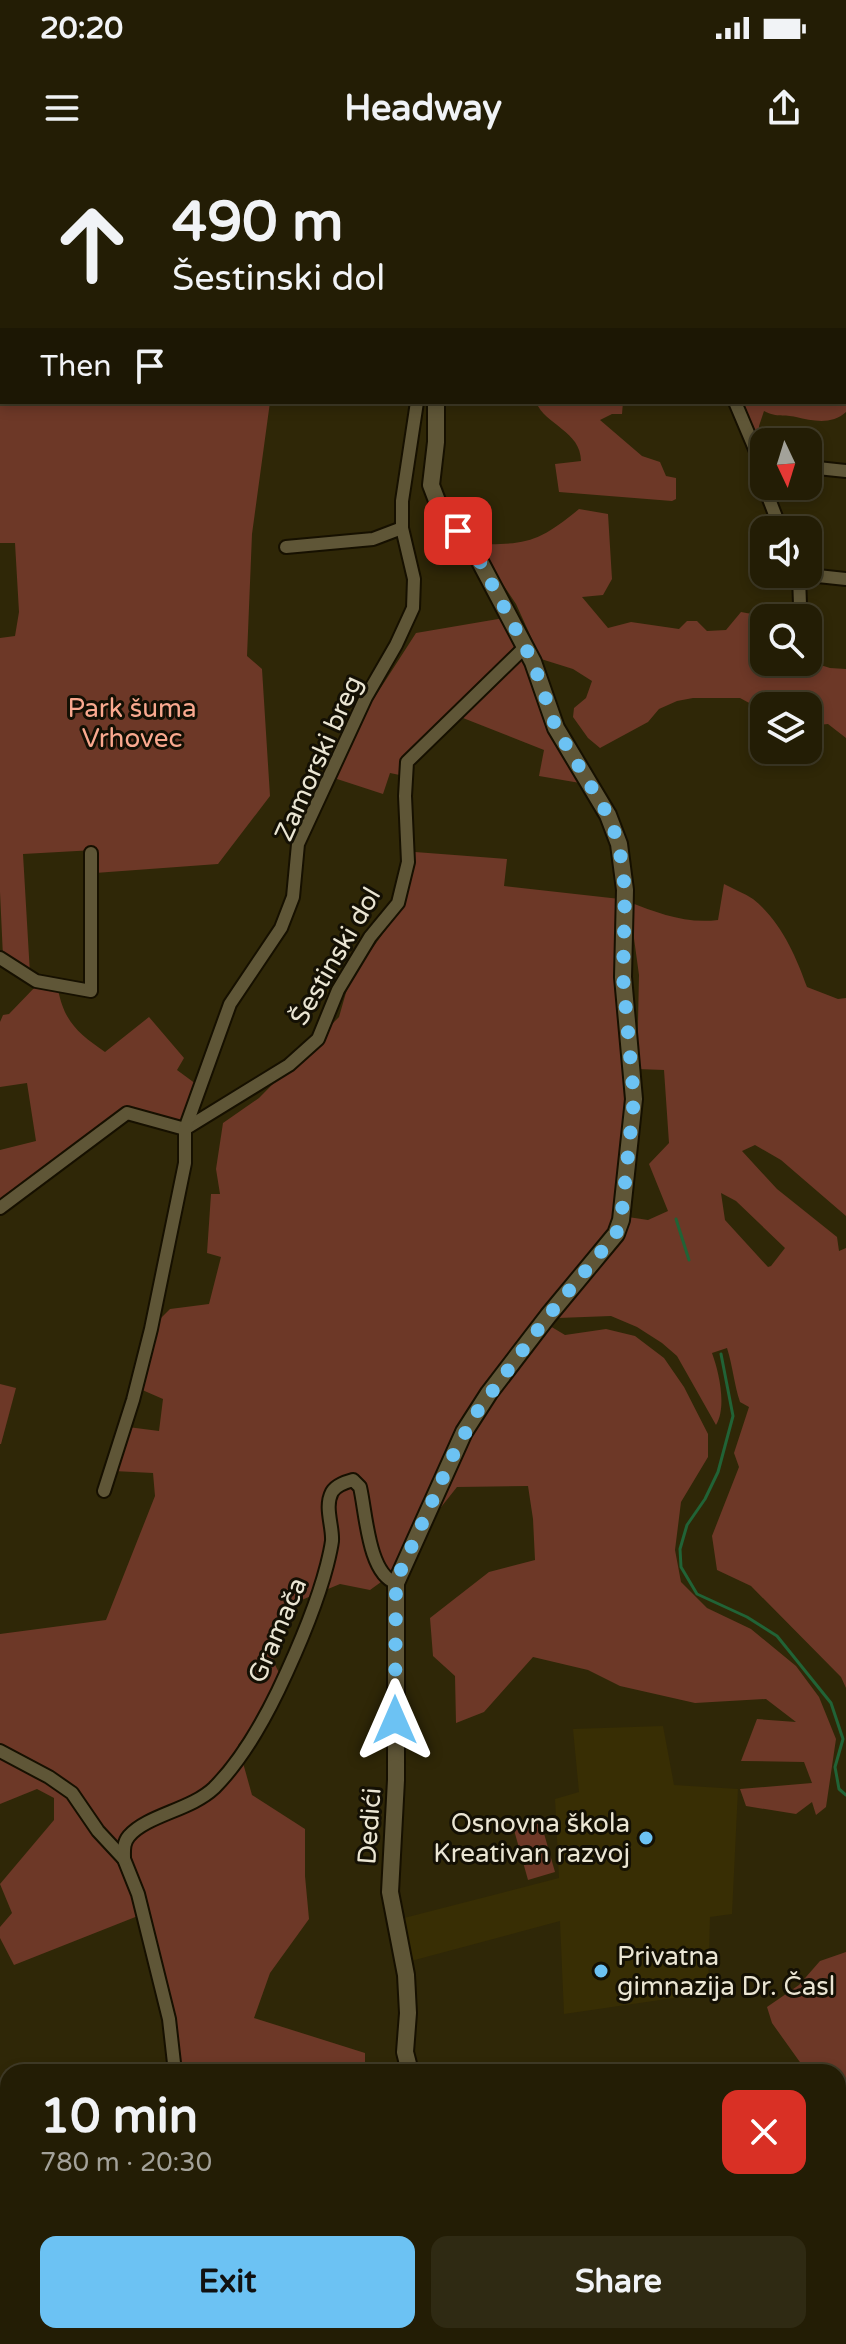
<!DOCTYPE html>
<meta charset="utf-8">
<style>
:root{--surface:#231d05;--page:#2f2a13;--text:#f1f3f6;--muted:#a3a29a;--line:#403b27;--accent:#6cc2f3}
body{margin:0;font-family:"Varela Round",sans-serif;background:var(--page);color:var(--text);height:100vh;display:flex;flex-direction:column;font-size:30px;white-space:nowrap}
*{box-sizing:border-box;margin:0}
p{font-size:26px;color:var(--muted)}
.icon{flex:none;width:44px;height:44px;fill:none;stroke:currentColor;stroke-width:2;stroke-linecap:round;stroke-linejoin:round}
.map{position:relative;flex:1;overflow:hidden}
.side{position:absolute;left:0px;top:1904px;width:846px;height:280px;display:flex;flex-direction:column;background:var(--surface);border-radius:24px 24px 0 0;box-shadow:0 4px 12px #0003,0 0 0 2px var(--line)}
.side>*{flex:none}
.hud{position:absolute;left:0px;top:0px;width:846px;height:244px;box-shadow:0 4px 12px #0003,0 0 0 2px var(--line);background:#231d05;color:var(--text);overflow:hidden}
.needle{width:52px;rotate:176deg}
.controls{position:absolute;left:750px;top:268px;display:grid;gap:16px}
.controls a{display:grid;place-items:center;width:72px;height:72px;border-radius:16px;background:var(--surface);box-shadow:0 4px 12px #0003,0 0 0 2px var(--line);font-size:40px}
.pin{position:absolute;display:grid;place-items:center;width:68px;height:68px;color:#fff;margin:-34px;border-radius:16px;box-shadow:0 4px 12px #0006}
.me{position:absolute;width:88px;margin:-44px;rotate:0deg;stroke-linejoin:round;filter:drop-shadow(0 0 6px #0008)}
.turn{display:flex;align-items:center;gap:28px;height:168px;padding:0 40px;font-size:36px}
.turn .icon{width:104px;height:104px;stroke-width:2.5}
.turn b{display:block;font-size:56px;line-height:68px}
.then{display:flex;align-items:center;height:76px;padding:0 40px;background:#0003;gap:16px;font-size:30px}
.round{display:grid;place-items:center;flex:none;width:84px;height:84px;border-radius:16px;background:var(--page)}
.head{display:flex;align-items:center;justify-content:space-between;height:136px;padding:0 40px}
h1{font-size:48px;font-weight:800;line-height:60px}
.button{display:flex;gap:16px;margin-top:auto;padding:16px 40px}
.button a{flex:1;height:92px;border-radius:16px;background:var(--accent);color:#111;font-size:32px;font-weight:800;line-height:92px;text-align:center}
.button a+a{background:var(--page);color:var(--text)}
.status{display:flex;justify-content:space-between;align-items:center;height:56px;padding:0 40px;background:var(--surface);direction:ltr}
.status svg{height:22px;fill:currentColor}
header{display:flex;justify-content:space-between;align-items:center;height:104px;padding:0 40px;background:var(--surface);font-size:36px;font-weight:800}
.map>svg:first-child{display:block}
.built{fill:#382e04}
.green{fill:#6d3827;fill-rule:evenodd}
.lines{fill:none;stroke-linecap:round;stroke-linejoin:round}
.stream{stroke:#216336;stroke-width:3}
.minor-casing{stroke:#161000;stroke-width:16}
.tertiary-casing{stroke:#161000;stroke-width:20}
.minor{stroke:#5f5637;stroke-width:12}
.tertiary{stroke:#5f5637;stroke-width:16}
.route{stroke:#6cc2f3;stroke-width:14;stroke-dasharray:0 25.2}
.poi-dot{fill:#6cc2f3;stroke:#141004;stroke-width:3}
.labels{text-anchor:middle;stroke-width:6;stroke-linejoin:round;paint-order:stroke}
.park-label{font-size:26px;fill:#faa98f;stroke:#141004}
.street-label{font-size:26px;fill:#eae5d3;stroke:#141004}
.poi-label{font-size:26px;fill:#eae5d3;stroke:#141004;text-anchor:end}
</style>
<div class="status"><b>20:20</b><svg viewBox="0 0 49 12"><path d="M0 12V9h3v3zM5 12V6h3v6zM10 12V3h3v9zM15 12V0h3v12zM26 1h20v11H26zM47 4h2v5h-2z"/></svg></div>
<header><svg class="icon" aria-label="menu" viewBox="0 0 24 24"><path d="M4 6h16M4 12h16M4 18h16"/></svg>Headway<svg class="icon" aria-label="share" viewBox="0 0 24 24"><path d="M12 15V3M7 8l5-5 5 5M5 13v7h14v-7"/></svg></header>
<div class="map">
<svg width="846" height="2184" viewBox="0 0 846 2184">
<rect width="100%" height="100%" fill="#2f2707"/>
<path class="built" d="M663,1566L674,1625L738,1629L732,1754L710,1757L708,1833L564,1854L560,1761L411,1801L404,1758L559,1718L555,1639L579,1632L573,1569Z"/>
<g class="green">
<path d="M0,0H99L2,2V242H270L252,374L247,496L262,509L270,636L218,704L95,713V690L23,694L30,814L3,797L0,732V478L15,476L19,452L15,383H0Z"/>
<path d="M844,189H846V252C832,265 813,261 796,257C784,254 778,258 764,251L759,266V286L740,242H844Z"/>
<path d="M536,242H623L622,254H612L600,260L642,296L660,302L666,316L676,318V339L672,341L559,332L555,304L581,301C581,271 545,265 536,242Z"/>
<path d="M579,349L608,354L612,419L603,435L582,437L608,468L631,462L679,469L687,461H697L707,471L726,470L741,452L773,458H764V502L808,501L830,508L846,509V578L828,564L808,566V546H764V551L740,538H693L677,541L659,549L648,562L600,588L588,578L573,557L574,548L586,538L592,521L573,509L541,499L516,444L476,384C527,385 539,382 579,349Z"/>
<path d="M504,458L586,624L539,616L544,590L463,558L419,597L409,617L390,613L383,634L334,618L369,546L416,473Z"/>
<path d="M415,692L507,699L504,726L620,739L614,777L629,947L612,1067L532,1162L550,1166L565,1175L606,1169L635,1176L664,1198L684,1227L708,1274V1297L681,1342L675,1390L681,1422L707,1448L751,1469L796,1506L819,1537L836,1579L826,1647L816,1655L812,1642L796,1654L746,1646L740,1629L812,1623L804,1602L741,1601L757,1559L796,1562L766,1539L695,1543L620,1526L588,1510L533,1497L484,1552L456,1563L455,1516L433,1496L430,1458L489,1412L535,1400L533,1359L528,1326L457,1327L434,1356L417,1396L370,1430L340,1424L280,1449L273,1501L286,1526L238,1585L252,1635L305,1669V1716L309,1759L270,1813L254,1858L365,1893V1912H180L173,1851L148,1752L14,1805L0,1778V1767L12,1753L0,1724L54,1660V1638L37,1629L0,1644V1474L106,1460L155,1336L153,1313L114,1311L128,1267L159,1271L163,1239L140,1229L154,1165L170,1149L209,1144L221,1097L207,1093L211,1034H220L216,1009L223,963L259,938L339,857L347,829L355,812L395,757Z"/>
<path d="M724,724C733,729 744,733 753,739C780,760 796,796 807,827L838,839L846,838V1056L781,1000L755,985L742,991L777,1029L837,1077L839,1091L846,1088V1528L841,1517L751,1426L717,1410L712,1376L739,1307L734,1293L749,1247L740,1242C734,1224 733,1207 727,1188L712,1193C719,1212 727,1247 716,1265L677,1196L662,1183L637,1167L611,1156L558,1158V1151L628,1057L648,1060L668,1051L649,1004L669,983L664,910L637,909L639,815L629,742C658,753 685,764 718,760ZM721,1033L736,1041L785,1088L771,1106L768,1107L725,1060Z"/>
<path d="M37,825L58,829C64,862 79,874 105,892L149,857L184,898L177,910L196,924L183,964L127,948L0,1045V990L36,981L27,923L0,927V862L3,855L9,854Z"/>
<path d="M0,1224L16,1228L1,1284H0Z"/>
<path d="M541,1663L555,1712L528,1720L514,1670Z"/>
<path d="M846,1792V2021L842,2026C845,2061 846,2117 838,2147V1912H807L772,1863L767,1847L799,1825L820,1801Z"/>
<path d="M702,2176H835V2184H699Z"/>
</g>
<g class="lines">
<g class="stream">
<path d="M676,1059L689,1100"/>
<path d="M721,1194L733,1256L718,1312L705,1339L687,1365L680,1389L681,1407L697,1434L747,1457L777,1476L831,1543L843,1579L835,1607L839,1629L846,1635"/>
<path d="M841,2184L843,2148L846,2143"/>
</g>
<defs>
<g id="minor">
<path d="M482,0V2"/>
<path d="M649,0V2"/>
<path d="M134,2L136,0"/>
<path d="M844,40H846"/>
<path d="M735,242L760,301L764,325"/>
<path d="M808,307L846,311"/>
<path d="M764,326L781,370"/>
<path d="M286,387L373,379L402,368"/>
<path d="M799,414L846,419"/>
<path d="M799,416L800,445"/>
<path d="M0,798L36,821L91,831V693"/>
<path d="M0,1048L127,953L185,969L289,905L318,879L338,830L370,777L398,743L408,702L405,636L407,602L525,487"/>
<path d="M104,1331L133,1240L151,1169L185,1003V969L230,844L281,768L293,737L298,684L366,537L396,485L413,448L414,419L402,368V341L417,242"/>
<path d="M0,1591L49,1617L72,1633L98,1671L124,1699L138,1734L169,1859L175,1912"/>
<path d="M124,1699C124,1691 123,1683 129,1676C147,1655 191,1650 214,1628C240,1602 262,1564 278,1531C297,1491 316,1448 327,1405C329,1397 331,1389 332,1381C333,1366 324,1347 332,1332C336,1325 346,1322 353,1320L360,1327C366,1352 368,1414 396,1423"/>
<path d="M59,2184L62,2176"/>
</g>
<g id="tertiary">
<path d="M398,2V0"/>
<path d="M410,1912L405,1892L408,1853L406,1815L390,1732L396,1620V1423L464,1272L489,1233L548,1156L616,1074L621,1060L634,939L623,817L625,730L619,684L608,655L556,568L533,502L477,396L439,346L431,325L436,282V242"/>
<path d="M584,2176V2184"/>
</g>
</defs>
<use href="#minor" class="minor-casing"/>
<use href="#tertiary" class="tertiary-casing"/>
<use href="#minor" class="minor"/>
<use href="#tertiary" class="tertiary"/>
</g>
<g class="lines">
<path class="route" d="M395,1560L396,1423L400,1412L455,1291L477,1252L548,1156L616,1074L621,1060L634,939L623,817L625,730L619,684L608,655L556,568L533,502L477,396L458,371"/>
</g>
<g class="poi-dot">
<circle cx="646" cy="1678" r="8"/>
<circle cx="601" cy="1811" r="8"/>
</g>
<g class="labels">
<g class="park-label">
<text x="132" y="557">Park šuma<tspan x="132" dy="30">Vrhovec</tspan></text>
</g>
<g class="street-label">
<text transform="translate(318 598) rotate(-66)" y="9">Zamorski breg</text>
<text transform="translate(335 796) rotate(-60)" y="9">Šestinski dol</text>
<text transform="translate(277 1470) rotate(-67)" y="9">Gramača</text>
<text transform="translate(369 1666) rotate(-86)" y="9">Dedići</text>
</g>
<g class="poi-label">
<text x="630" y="1672">Osnovna škola<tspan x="630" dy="30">Kreativan razvoj</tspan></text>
<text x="617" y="1805" text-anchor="start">Privatna<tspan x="617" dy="30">gimnazija Dr. Časl</tspan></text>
</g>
</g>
</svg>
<div class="controls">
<a><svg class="needle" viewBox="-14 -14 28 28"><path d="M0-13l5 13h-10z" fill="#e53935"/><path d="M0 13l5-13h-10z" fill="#a3a29a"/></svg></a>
<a><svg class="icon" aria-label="sound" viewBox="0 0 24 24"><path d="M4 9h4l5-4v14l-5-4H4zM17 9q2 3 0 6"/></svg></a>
<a><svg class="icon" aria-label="search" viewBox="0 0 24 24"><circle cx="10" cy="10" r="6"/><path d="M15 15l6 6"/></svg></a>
<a><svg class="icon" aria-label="layers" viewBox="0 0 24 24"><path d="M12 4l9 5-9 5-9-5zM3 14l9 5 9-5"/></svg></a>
</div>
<div class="pin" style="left:458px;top:371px;background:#d93025"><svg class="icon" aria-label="arrive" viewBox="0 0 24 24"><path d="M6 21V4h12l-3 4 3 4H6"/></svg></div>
<svg class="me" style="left:395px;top:1560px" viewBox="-20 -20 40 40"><path d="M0-17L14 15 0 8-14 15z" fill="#6cc2f3" stroke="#fff" stroke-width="4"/></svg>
<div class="hud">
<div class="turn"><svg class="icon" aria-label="ahead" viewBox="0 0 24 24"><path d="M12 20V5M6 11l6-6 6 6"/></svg><div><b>490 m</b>Šestinski dol</div></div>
<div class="then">Then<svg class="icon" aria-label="arrive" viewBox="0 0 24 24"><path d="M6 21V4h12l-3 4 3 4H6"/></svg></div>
</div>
<section class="side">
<div class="head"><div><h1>10 min</h1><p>780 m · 20:30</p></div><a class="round" style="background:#d93025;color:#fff"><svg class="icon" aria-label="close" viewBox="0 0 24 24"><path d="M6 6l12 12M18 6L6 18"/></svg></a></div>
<div class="button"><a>Exit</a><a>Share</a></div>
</section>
</div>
